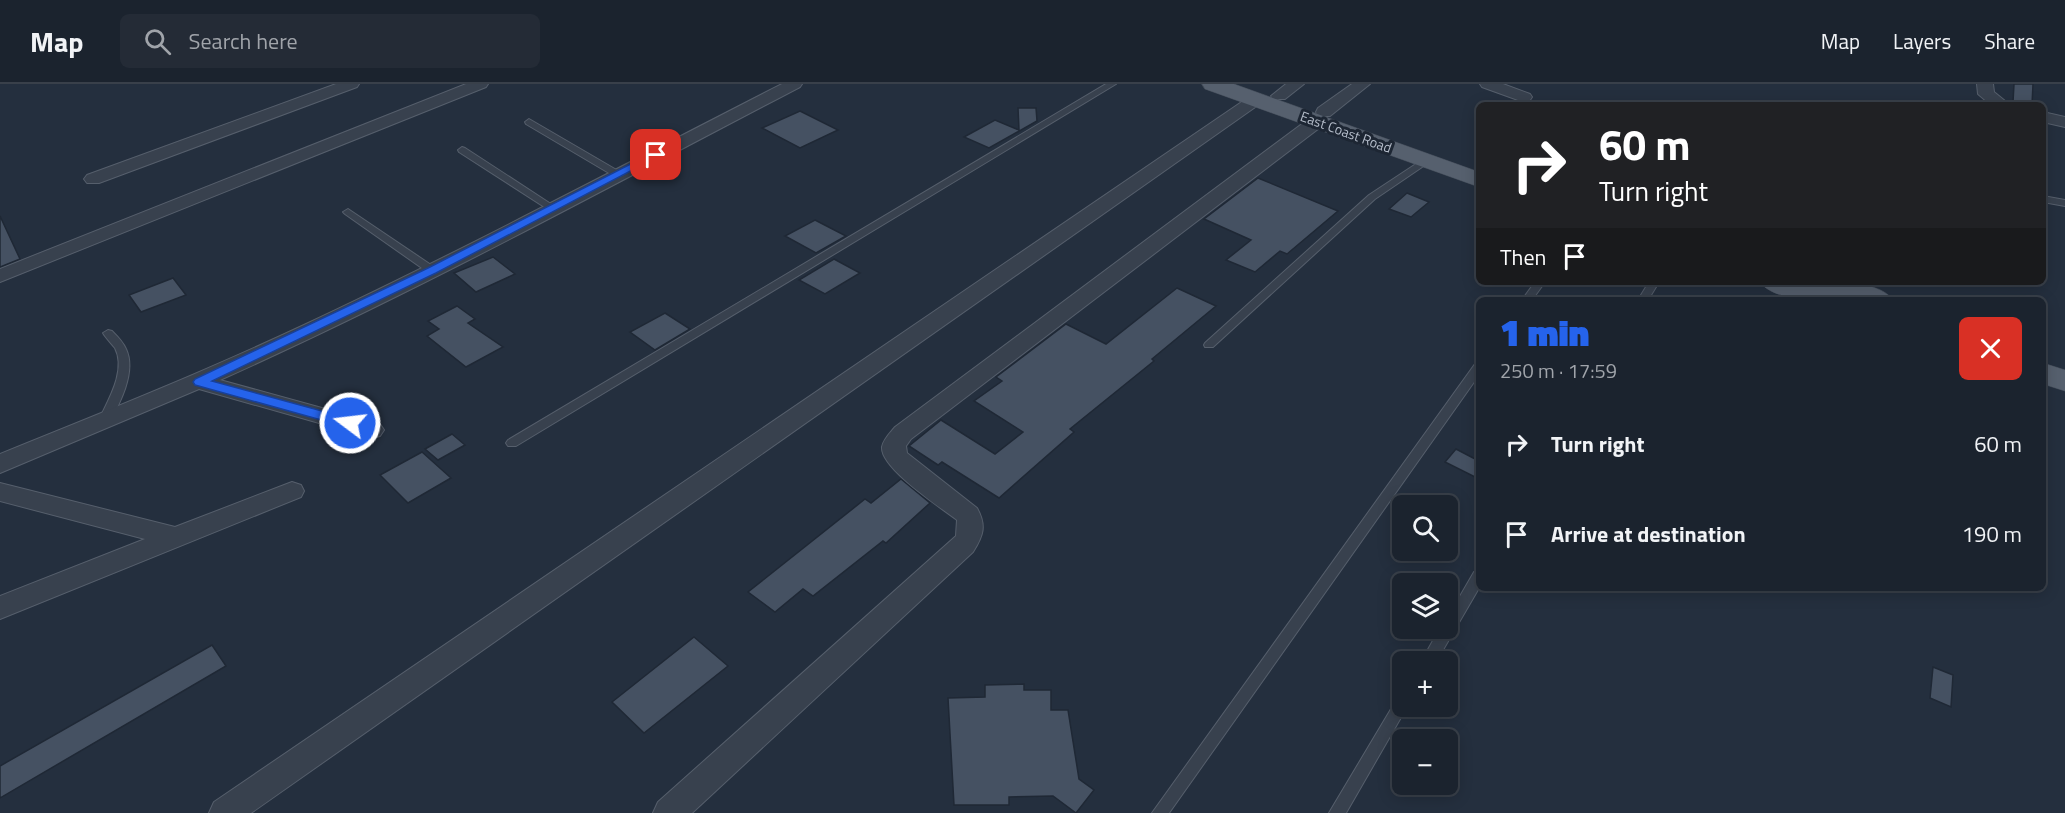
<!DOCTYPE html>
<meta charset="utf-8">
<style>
:root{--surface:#1b232e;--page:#242b36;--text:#f1f3f6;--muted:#a0a4aa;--line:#39404a;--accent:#2563eb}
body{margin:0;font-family:"Titillium Web",sans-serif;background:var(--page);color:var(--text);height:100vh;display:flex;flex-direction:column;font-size:22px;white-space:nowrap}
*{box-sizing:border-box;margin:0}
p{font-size:20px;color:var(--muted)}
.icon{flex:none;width:33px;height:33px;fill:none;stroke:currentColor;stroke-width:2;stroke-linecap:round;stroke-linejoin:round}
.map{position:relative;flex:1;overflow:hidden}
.drawer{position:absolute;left:1476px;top:213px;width:570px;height:294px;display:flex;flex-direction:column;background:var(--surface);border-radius:9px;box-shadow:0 3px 15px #0003,0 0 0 2px var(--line)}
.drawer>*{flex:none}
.hud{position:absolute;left:1476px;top:18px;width:570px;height:183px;border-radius:9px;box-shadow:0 3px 15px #0003,0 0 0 2px var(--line);background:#202124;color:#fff;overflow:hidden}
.buttons{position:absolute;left:1392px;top:411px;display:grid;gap:12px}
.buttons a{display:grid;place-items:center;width:66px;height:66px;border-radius:9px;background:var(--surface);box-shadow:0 3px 15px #0003,0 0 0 2px var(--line);font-size:30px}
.pin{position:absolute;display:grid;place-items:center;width:51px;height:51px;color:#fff;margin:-26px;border-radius:12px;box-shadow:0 3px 9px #0006}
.me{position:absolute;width:66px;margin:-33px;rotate:285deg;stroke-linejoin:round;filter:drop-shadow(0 0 4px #0008)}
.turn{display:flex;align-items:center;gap:21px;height:126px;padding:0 24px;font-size:27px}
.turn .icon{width:78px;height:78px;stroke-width:2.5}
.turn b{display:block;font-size:42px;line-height:51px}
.then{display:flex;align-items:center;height:57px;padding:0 24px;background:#0003;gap:12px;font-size:22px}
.round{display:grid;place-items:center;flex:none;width:63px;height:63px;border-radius:9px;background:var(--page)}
.summary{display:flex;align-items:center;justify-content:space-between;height:102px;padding:0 24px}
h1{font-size:36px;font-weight:800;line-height:45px;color:var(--accent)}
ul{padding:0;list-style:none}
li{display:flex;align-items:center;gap:18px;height:90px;padding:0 24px}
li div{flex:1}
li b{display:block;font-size:22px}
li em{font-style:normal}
header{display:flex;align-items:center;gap:36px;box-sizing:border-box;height:84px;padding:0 30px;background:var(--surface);border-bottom:2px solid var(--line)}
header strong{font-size:28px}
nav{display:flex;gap:33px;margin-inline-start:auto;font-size:21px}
.search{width:420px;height:54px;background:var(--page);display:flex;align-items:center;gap:15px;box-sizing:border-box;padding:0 21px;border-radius:9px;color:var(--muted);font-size:22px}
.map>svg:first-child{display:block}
.building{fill:#455162;stroke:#1f2835;stroke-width:1.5}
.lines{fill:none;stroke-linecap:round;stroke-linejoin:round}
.service-casing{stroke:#565f6c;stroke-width:2}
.minor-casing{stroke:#565f6c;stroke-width:2}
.primary-casing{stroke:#414a57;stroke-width:1}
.service{fill:#38414e;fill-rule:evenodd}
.minor{fill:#38414e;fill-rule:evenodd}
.primary{fill:#56606e;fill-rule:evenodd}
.route{fill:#2563eb;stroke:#184099;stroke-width:1.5}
.labels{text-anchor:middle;stroke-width:6;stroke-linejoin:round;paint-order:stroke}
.far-street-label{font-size:14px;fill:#b4bcc9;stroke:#1d2633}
</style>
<header>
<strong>Map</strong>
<div class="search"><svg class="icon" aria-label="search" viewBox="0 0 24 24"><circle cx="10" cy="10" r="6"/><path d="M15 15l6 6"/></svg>Search here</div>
<nav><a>Map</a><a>Layers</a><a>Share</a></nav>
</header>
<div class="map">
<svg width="2065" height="729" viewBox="0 0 2065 729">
<rect width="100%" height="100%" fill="#242f3e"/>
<g class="building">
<path d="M2014,0H2033L2032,21L2013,18Z"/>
<path d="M1018,24H1036L1037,37L989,64L964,53L995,36L1019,46Z"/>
<path d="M800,27L838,46L800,64L762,44Z"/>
<path d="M1258,94L1338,127L1287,170L1280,167L1255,188L1226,176L1251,156L1204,135Z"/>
<path d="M1407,109L1429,118L1411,133L1389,125Z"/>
<path d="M0,132L20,175L0,183Z"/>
<path d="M815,136L846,152L816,169L785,152Z"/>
<path d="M493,173L515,190L476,208L454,189Z"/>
<path d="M834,175L860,189L825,210L799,196Z"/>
<path d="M173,194L186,211L141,228L129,211Z"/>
<path d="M1177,204L1216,222L1152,275L1154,277L1070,345L1074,348L999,414L942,378L938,381L909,362L941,336L995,370L1023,348L974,317L1002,297L996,293L1066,240L1106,260Z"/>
<path d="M457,222L475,235L468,239L503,263L466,283L427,252L439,245L428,237Z"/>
<path d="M665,229L690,245L655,266L630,248Z"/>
<path d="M452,350L465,361L438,376L425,365Z"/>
<path d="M1456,365L1479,377V395L1445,378Z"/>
<path d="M422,368L451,394L408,419L380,391Z"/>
<path d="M901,395L930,419L886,459L883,457L813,512L803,505L775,528L748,508L865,415L871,419Z"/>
<path d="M694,553L728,582L644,649L612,618Z"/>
<path d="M212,561L226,582L0,714V682Z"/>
<path d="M1933,583L1953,591L1951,623L1930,614Z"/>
<path d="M1024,600V606H1051V626H1068L1079,695L1094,706L1076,729L1053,712L1009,713V721H954L948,614L985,613V601Z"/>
</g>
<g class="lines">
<defs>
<g id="service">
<path d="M1106,0H1116L516,362H508L506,359L508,356Z"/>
<path d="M529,35L620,88L621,90L620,92H614L526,40L525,38Z"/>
<path d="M462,63L465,64L557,124L555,126H549L459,68L458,66Z"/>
<path d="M1425,74L1429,77L1428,79L1375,115L1213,263H1205L1204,261L1205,259L1369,111Z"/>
<path d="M2043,112L2065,116V122L2043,118Z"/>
<path d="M348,125L437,185V189H429L345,130L343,128Z"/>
<path d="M1535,198H1545L1532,216H1522Z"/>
<path d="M1649,198H1659L1648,216H1638Z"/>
<path d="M108,246L112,247C117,252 123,258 126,265C137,288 119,321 108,341L104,342L98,338C107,318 127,287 115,264C111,259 106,254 103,249Z"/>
<path d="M1479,279V291L1169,729H1152L1475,280Z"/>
<path d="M1479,487V504L1436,578H1421L1440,544H1448V533L1474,488Z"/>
<path d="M1402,613V622L1407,623L1346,729H1329L1397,615Z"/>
</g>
<g id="minor">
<path d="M336,0H359L357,3L99,99H87L84,95L87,91Z"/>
<path d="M466,0H488L486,3L0,198V185Z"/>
<path d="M782,0H802L800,3C608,103 417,208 220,296L380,340L384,346L380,352L372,354L199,305L0,389V370C102,329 204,288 304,241C466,165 623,81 782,0Z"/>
<path d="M1286,0H1304L1285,15H1273L1271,12Z"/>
<path d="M1352,0H1370L1330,32H1318L1316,28L1318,24Z"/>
<path d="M1480,0H1503L1530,10L1532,13L1530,16H1518L1482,3Z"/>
<path d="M1977,0H1993L1994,8L2010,21H1991L1978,10Z"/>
<path d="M1255,11L1263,16L1261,19L251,729H209L214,718L1249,13Z"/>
<path d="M2043,28L2065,33V43L2043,38Z"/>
<path d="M1316,33L1324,38L1322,42L911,355L906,362L907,369L977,424C987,442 983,452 973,468L692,729H653L658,718L956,452L957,436C940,423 880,384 882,363C883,356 890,349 895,343L1310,34Z"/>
<path d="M292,398L301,401L304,407L301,413L0,535V512L145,455L0,417V399L175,443Z"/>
</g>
<g id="primary">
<path d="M1202,0H1234L1479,88V103L1205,5Z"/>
<path d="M1760,198H1802L1815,202L1812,198C1834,198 1879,196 1893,216H1851L1841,212L1843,216C1821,216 1774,218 1760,198Z"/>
<path d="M2043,279L2065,286V307L2043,300Z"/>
</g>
</defs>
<use href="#service" class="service-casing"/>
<use href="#minor" class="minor-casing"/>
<use href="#primary" class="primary-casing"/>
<use href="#service" class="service"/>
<use href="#minor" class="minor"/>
<use href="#primary" class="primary"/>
</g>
<path class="route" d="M652,69L661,71L436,189L212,297L355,336L357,339L355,343L350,344L195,301L193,298L195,295L428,184Z"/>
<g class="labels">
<g class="far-street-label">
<text transform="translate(1346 48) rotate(20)" y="5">East Coast Road</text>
</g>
</g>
</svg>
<div class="buttons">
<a><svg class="icon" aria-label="search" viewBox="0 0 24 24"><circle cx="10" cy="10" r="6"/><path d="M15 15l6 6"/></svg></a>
<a><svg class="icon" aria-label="layers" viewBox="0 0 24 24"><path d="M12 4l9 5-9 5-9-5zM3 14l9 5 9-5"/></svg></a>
<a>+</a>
<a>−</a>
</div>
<div class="pin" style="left:656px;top:71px;background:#d93025"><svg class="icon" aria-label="arrive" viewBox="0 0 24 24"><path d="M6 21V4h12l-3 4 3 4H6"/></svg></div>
<svg class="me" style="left:350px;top:339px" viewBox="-20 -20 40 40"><circle r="17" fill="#2563eb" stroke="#fff" stroke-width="3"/><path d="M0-11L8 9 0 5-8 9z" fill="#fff"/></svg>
<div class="hud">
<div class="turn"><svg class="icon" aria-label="right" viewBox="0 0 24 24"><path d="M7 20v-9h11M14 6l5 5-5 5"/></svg><div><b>60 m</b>Turn right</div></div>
<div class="then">Then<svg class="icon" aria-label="arrive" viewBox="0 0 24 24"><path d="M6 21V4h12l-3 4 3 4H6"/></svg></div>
</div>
<section class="drawer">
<div class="summary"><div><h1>1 min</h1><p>250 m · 17:59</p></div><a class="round" style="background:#d93025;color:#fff"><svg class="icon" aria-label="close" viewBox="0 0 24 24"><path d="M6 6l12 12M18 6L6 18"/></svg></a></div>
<ul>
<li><svg class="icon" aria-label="right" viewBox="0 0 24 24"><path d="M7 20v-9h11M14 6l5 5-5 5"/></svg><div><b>Turn right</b></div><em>60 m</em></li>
<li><svg class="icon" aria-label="arrive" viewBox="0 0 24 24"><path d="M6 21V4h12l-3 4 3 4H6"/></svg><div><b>Arrive at destination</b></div><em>190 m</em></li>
</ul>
</section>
</div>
